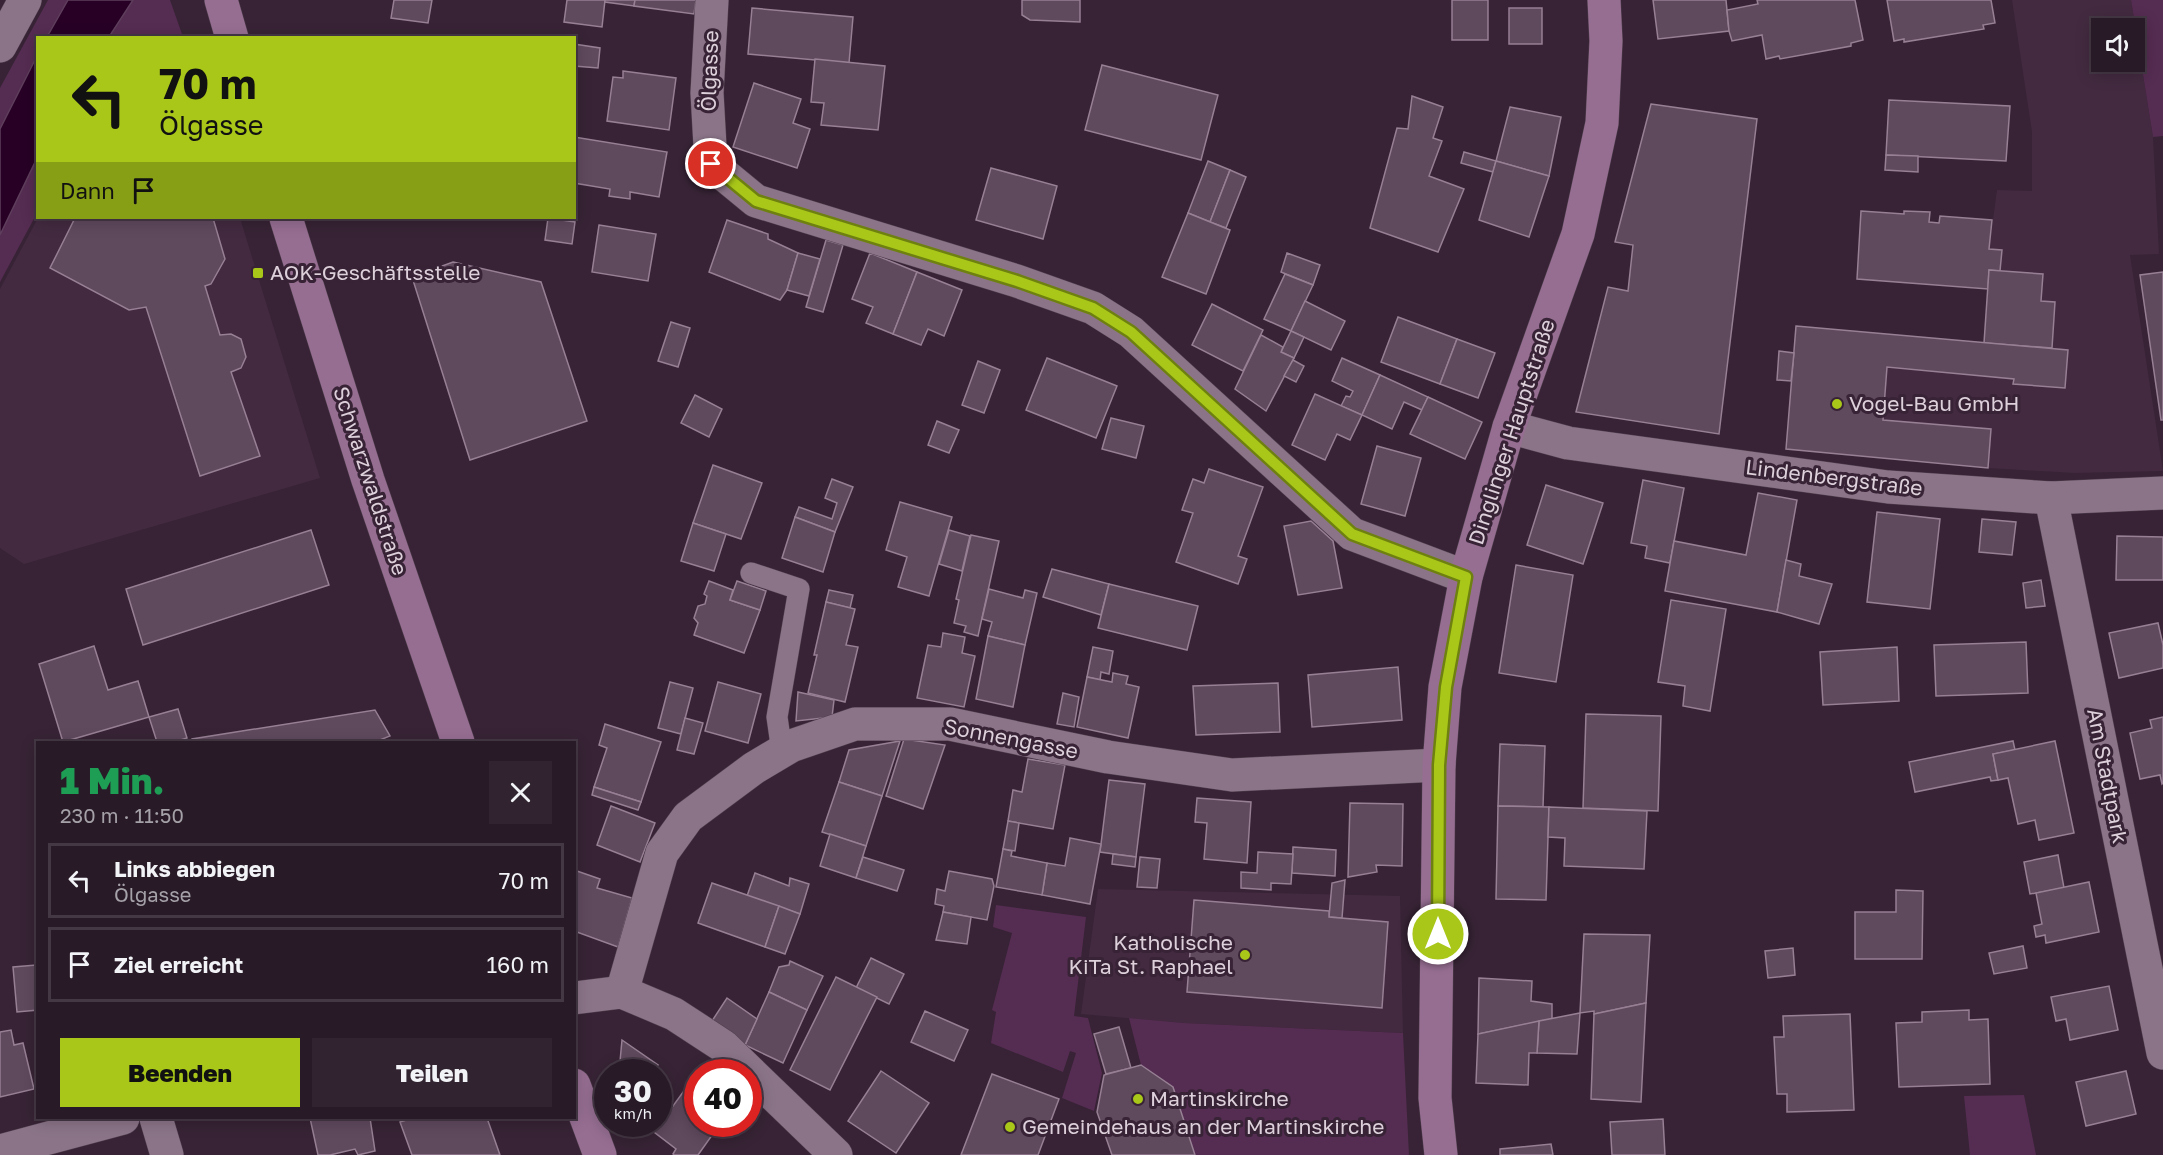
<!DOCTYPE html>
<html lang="de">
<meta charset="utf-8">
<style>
:root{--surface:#291a28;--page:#312330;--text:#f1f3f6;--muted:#a5a1a8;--line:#453845;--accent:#a9c719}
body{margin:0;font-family:"Golos Text",sans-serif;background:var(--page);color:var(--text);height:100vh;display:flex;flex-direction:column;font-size:22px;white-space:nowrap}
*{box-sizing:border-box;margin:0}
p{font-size:20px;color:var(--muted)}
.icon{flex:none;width:33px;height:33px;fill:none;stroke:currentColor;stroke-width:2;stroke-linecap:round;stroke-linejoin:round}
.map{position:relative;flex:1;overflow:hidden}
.side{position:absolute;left:36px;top:741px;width:540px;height:378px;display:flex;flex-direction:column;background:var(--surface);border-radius:0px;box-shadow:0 3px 15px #0003,0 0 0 2px var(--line)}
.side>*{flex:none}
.top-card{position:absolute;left:36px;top:36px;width:540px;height:183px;border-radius:0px;box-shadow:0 3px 15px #0003,0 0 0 2px var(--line);background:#a9c719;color:#111;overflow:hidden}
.tools{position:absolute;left:2091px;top:18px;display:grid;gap:12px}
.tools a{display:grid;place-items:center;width:54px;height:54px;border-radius:0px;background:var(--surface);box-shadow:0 3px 15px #0003,0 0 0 2px var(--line);font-size:30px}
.speed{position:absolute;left:594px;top:1059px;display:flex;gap:12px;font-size:30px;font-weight:700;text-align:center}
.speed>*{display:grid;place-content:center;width:78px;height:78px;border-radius:50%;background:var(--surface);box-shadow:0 3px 15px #0003,0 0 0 2px var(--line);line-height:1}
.speed small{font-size:15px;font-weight:400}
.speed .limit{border:9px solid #d22;background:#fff;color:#111}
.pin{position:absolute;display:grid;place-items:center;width:51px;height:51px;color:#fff;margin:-26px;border:3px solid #fff;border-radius:50%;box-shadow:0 2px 6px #0007}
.me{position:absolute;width:66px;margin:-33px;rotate:0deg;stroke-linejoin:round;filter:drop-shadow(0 0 4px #0008)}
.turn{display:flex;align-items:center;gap:21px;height:126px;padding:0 24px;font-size:27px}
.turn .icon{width:78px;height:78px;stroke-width:2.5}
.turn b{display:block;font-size:42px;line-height:51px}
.then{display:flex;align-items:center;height:57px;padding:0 24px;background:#0003;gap:12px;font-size:22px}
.round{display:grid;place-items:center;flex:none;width:63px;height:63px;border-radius:0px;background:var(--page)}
.overview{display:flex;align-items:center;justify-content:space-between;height:102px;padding:0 24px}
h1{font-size:36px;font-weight:800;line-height:45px;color:#1e9e55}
.button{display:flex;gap:12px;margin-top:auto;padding:12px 24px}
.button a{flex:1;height:69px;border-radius:0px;background:var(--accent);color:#111;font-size:24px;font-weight:800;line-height:69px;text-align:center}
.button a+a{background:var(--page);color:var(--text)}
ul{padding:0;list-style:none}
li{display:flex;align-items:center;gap:18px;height:75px;margin:0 12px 9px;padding:0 12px;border:3px solid var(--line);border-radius:0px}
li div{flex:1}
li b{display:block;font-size:22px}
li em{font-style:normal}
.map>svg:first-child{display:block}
.built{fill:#432a40;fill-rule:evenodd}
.green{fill:#552c52}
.water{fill:#280026;stroke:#5e3e5c;stroke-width:1.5}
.building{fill:#5f495d;stroke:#977f94;stroke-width:1.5}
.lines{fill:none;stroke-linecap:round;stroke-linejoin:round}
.lane-casing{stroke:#503f4e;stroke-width:22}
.street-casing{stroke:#503f4e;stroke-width:34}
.secondary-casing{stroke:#503f4e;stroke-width:34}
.lane{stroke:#8b7488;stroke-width:21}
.street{stroke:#8b7488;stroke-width:33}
.secondary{stroke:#966e92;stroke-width:33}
.route-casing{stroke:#6e8110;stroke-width:15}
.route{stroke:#a9c719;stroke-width:10}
.poi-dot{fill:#a9c719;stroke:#372335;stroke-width:2}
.labels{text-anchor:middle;stroke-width:6;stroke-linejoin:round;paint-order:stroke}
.street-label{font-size:21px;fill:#ddd0db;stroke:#372335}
.poi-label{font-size:21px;fill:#ddd0db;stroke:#372335;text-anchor:start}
</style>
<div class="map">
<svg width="2163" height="1155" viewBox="0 0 2163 1155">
<rect width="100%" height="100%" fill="#372335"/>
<g class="built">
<path d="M2012,0H2131L2153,137L2159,254L2130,255L2163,471L2075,473L1988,468L1786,449L1796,326L2052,348L2055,303L2041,301L2043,274L2000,271L2001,250L1989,249L1997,190L2032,191V132ZM2102,28H2134V62H2102Z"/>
<path d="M38,218H240L320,478L24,564L0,548V289Z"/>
<path d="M1098,889L1400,896L1403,1033L1184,1023L1081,1014Z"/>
</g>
<g class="green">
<path d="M48,0H68L47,37L38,38L37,56L0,129V88Z"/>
<path d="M133,0H170L183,37L109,38Z"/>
<path d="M2131,0H2163V136L2153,137Z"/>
<path d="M37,158V213L0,282V235Z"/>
<path d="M996,905L1086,917L1074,1016L1088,1018L1102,1073L1094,1111L1062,1098L1076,1053L1070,1051L1063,1072L991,1043L996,1012L992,1010L1012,933L993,927Z"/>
<path d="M1129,1018L1184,1023L1403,1033L1409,1155H1195L1173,1087L1141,1065Z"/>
<path d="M2024,1095L2036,1155H1970L1964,1096Z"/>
</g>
<g class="water">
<path d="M68,0H133L109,37H47Z"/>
<path d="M37,56V158L0,235V129Z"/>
</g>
<g class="building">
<path d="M394,0H432L428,23L391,18Z"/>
<path d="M567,0H605L602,27L564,22Z"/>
<path d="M605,0H635L634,6L605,2Z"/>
<path d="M635,0H696L694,14L634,6Z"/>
<path d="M1022,0H1080V22L1030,20L1022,15Z"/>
<rect x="1452" y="0" width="36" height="40"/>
<path d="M1653,0H1726L1729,31L1658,39Z"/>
<path d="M1757,0H1855L1863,40L1851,43V46L1780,59L1779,56L1766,59L1762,35L1732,41L1729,31L1727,10L1758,4Z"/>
<path d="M1887,0H1991L1995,23L1983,25L1984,29L1904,42V39L1894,41Z"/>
<path d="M752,8L853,17L849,63L748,54Z"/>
<rect x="1509" y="8" width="33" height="36"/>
<path d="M574,44L600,48L598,68L574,66Z"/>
<path d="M815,59L885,66L878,130L821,125L824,103L811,102Z"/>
<path d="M1102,65L1218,95L1201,160L1085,130Z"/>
<path d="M623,71L676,78L669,130L607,121L613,77L623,78Z"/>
<path d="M754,83L801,99L793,123L810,129L797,168L733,147Z"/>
<path d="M1412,96L1443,107L1433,138L1442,141L1429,176L1464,189L1438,252L1370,228L1397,128L1408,129Z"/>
<path d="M1889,100L2010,106L2006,161L1886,155Z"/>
<path d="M1651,104L1757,119L1719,434L1576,412L1608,287L1628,291L1633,245L1615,242Z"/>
<path d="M1510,107L1561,117L1549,176L1496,161Z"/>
<path d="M574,137L667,152L659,197L630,192V199L609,196L610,189L574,183Z"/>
<path d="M1464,152L1496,161L1493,172L1461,163Z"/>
<path d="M1886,155L1918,156V172L1885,170Z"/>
<path d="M1208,161L1230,170L1210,222L1188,213Z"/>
<path d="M1496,161L1549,176L1529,237L1479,220Z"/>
<path d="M991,168L1057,186L1043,239L976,220Z"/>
<path d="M1230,170L1246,177L1226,228L1210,222Z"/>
<path d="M1861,211L1904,214V211L1930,212L1929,222L1939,223L1940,216L1992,220L1989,249L2002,250L2000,271L1989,270L1988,289L1857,279Z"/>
<path d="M1188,213L1230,230L1206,294L1162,277Z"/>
<path d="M75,218H213L225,259L211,284L205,286L220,335L231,334L241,339L246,357L241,368L231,372L260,456L200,476L146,307L129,310L50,268Z"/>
<path d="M548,218L575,222L572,244L545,240Z"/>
<path d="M727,220L768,234V239L798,253L787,290L780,300L709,272Z"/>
<path d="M599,225L656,234L648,281L592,272Z"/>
<path d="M826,240L843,245L823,312L806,307Z"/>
<path d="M798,253L820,259L809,296L787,290Z"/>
<path d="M870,253L917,272L893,334L866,323L873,307L852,299Z"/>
<path d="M1287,253L1320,265L1313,285L1281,272Z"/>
<path d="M453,262L541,282L587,421L470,460L412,277Z"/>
<path d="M1989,270L2043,274L2041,301L2055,302L2052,348L1984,343Z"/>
<path d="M917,272L962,290L944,336L928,329L921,345L893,334Z"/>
<path d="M2163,272V420H2161L2140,275Z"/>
<path d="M1285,274L1313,285L1291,331L1264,319Z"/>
<path d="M1305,301L1345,321L1331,350L1291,331Z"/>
<path d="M1212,304L1263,330L1243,371L1192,345Z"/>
<path d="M1398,317L1457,339L1440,384L1381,362Z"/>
<path d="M671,322L690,328L678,367L658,361Z"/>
<path d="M1796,326L2068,350L2065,388L2013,384L2014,379L1887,367L1883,420L1991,429L1988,468L1786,449Z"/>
<path d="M1291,331L1304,337L1294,358L1281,352Z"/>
<path d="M1261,335L1283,347L1281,352L1294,358L1266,411L1235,389Z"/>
<path d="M1457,339L1495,353L1478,398L1440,384Z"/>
<path d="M1779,351L1794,353L1791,381L1777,380Z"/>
<path d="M1047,358L1117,386L1096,438L1026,410Z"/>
<path d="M1342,358L1380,375L1362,415L1341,406L1346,396L1350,397L1353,391L1332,381Z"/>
<path d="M1293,360L1304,366L1296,382L1284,376Z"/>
<path d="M978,361L1000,370L984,413L962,405Z"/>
<path d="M1380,375L1428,397L1422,410L1404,402L1392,429L1362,415Z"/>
<path d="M1315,394L1362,415L1350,440L1337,434L1325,460L1292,445Z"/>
<path d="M695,395L722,409L709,437L681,423Z"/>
<path d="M1428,397L1482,422L1465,459L1410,434Z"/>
<path d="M1111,418L1144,426L1136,458L1102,449Z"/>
<path d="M937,421L959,430L949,453L928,445Z"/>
<path d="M1377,446L1421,458L1405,516L1361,504Z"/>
<path d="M713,465L762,483L741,539L693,523Z"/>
<path d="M1209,469L1263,487L1238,556L1247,559L1238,584L1176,562L1193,513L1182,510L1193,479L1204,483Z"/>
<path d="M832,479L853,487L835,532L795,517L799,507L832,519L837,503L825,498Z"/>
<path d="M1643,480L1684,488L1670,563L1645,558L1647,546L1631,543Z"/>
<path d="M1546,485L1603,503L1583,564L1527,545Z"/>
<path d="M1758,493L1797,500L1777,612L1665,591L1674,541L1746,555Z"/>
<path d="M900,502L952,517L929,596L898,587L907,557L886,550Z"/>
<path d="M1877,512L1940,519L1930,609L1867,602Z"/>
<path d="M795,517L835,532L823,572L782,558Z"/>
<path d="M1982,519L2016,522L2012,555L1979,552Z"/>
<path d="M1311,521L1333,541L1342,588L1298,595L1284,526Z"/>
<path d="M693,523L726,534L714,571L681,561Z"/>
<path d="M311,530L329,585L143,645L126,589Z"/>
<path d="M949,530L970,536L962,571L939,564Z"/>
<path d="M971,535L999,541L978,636L964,632L966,626L954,623L959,600L956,599Z"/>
<path d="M2117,536L2163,537V580H2116Z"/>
<path d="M1786,560L1801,564L1799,576L1832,584L1819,624L1777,612Z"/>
<path d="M1516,565L1573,575L1556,682L1499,673Z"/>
<path d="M1052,569L1109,584L1101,615L1043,597Z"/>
<path d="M2041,580L2045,606L2026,608L2023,583Z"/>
<path d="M709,581L733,590L730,600L760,610L744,653L694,635L698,623L694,618L698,606L705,604L707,596L704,594Z"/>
<path d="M737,581L766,591L760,610L730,600Z"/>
<path d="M1109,584L1198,606L1187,650L1098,628Z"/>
<path d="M989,589L1023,598L1025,590L1037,593L1025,645L988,636L992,622L982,619Z"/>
<path d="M829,590L853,595L850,608L826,602Z"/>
<path d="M1671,600L1726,609L1710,711L1683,706L1685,686L1658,682Z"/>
<path d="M826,602L855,609L846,645L858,647L845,702L808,693L817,655H814Z"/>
<path d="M2158,623L2163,645V668L2119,678L2109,633Z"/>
<path d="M943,633L965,637L962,653L975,656L964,707L917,698L928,645L941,647Z"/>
<path d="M988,636L1025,645L1013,707L976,699Z"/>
<path d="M2026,642L2028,693L1936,696L1934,645Z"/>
<path d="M94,646L108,690L138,681L149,717L63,742L39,664Z"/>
<path d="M1093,647L1113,651L1109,674L1101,672L1100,680L1087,677Z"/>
<path d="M1897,647L1899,701L1823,705L1820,652Z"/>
<path d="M1398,667L1402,720L1312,727L1308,675Z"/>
<path d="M1113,673L1128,676L1126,684L1139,687L1128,738L1077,727L1087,677L1112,682Z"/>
<path d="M670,682L693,688L681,734L658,728Z"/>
<path d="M718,682L761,694L748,743L705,731Z"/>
<path d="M1278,683L1280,732L1196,735L1193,686Z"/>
<path d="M798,692L834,700L832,717L796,721Z"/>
<path d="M1063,693L1079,697L1074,727L1057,724Z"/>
<path d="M178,709L187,738L174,742H157L149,717Z"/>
<path d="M375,710L390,736L375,742H192V739Z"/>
<path d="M1586,714L1661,716L1658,811L1583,808Z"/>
<path d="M2163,717V783L2162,784L2160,775L2140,779L2130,733L2152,728L2150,720Z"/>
<path d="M685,718L703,723L694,754L677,750Z"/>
<path d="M605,724L661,742L641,802L594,787L607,748L599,745Z"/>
<path d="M904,739L945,745L923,809L886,796Z"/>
<path d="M900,741L882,796L839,782L849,750Z"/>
<path d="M2013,741L2015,750L1993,754L1998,780L1991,781L1990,777L1915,792L1909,762Z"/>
<path d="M2055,741L2074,833L2039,840L2035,820L2018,824L2008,778L1998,780L1993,754Z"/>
<path d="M1500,744L1545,746L1543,807L1498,806Z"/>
<path d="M1028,759L1065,765L1053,829L1008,821L1013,790L1022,792Z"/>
<path d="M1109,780L1145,784L1136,857L1100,852Z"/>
<path d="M839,782L882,796L866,846L822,832Z"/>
<path d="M594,787L641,802L638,810L592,795Z"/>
<path d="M1197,798L1251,802L1247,863L1204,859L1207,823L1195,822Z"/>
<path d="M1350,803L1403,804L1402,866L1376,865L1377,872L1348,877Z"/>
<path d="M611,806L655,823L640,862L597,845Z"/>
<path d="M1498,806L1549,807L1546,900L1496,899Z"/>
<path d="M1549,807L1647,811L1644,869L1564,866L1565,838L1548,837Z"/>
<path d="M1008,821L1019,823L1015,851L1003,849Z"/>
<path d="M830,834L866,846L856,878L820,866Z"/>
<path d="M1070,838L1101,844L1090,904L1042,895L1047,863L1065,866Z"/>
<path d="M1293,847L1336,850L1335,876L1292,873Z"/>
<path d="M1003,849L1012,851L1011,856L1047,863L1042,895L996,887Z"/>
<path d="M1258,852L1293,854L1291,884L1271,883V890L1241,888V872L1257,873Z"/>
<path d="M1113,854L1136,857L1135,867L1112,864Z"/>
<path d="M2058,855L2064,888L2030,894L2024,862Z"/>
<path d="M863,857L904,870L897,891L856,878Z"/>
<path d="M1140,857L1160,859L1157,888L1137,887Z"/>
<path d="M574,870L600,879L597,888L632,898L618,947L574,931Z"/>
<path d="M949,871L992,879L994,886L987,920L943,912L944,906L935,904L937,889L945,891Z"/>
<path d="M755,873L789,886L790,878L809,884L800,914L747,896Z"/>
<path d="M1345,880L1342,918L1329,917L1332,883Z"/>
<path d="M2089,882L2099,932L2046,943L2045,935L2036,937L2034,926L2042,924L2036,893Z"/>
<path d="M712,883L779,906L765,947L698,923Z"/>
<path d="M1896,890L1923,891L1922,959H1855V912H1896Z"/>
<path d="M1194,900L1329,911V917L1388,922L1382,1008L1187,992Z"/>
<path d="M779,906L800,914L785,954L765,947Z"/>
<path d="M943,912L971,917L967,944L936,940Z"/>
<path d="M1584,934L1650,935L1646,1003L1594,1014V1011L1580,1013Z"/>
<path d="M2023,946L2027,968L1994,974L1989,953Z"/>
<path d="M1793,948L1795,975L1768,978L1765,951Z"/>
<path d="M871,958L904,974L889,1004L856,988Z"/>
<path d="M790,961L823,976L807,1010L769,992L779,967L789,965Z"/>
<path d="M36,965L38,1010L17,1012L13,967Z"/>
<path d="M836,977L877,997L830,1090L790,1070Z"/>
<path d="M1479,978L1532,981L1531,1001L1552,1004V1019L1478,1034Z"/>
<path d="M2109,986L2118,1030L2070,1040L2066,1019L2056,1021L2051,997Z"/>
<path d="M769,992L807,1010L783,1063L745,1045Z"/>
<path d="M727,998L757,1019L745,1045L712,1021Z"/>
<path d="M1646,1003L1641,1102L1591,1099L1594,1014Z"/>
<path d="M1969,1010V1020L1988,1019L1990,1084L1899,1087L1896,1023L1922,1022V1012Z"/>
<path d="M925,1011L968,1030L954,1061L911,1042Z"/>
<path d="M1580,1013L1577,1054L1537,1053L1539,1021Z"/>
<path d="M1850,1014L1854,1110L1787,1112V1094H1777L1774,1037H1784L1783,1016Z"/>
<path d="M1539,1021L1537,1053H1529L1528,1085L1476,1083L1478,1034Z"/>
<path d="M1119,1027L1131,1068L1106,1074L1094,1034Z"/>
<path d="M11,1030L14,1045L23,1043L34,1089L0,1097V1032Z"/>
<path d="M622,1040L658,1065L653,1072H619Z"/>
<path d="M1141,1065L1173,1087L1195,1155H1112L1097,1112L1104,1075Z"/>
<path d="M881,1071L929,1103L896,1153L848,1121Z"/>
<path d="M2126,1071L2136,1114L2086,1126L2076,1082Z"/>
<path d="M992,1074L1059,1099L1038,1155H961Z"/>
<path d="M686,1088L698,1097V1124H720L698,1155H674L673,1154L676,1149L654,1132Z"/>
<path d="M310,1118H370L375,1151L358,1155L355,1149L330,1155H318Z"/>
<path d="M413,1118H487L500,1155H412L400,1122Z"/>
<path d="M1663,1119L1665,1155H1612L1610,1122Z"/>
<path d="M1551,1144L1553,1155H1500V1149Z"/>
</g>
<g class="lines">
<defs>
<path id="lane" d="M751,573L799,589L777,717L782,752"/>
<g id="street">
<path d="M712,0L707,93L711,164L756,201L1017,281L1093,308L1131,332L1352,534L1466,577"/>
<path d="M0,46L25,0"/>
<path d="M1509,427L1568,443L1888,487L2051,498L2163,493"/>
<path d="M2051,498L2163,1053"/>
<path d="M622,992L662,853L688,817L754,768L791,746L855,724H950L1108,757L1232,775L1439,765"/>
<path d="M574,998L622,992L674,1014L723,1046L836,1155"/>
<path d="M156,1118L167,1155"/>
<path d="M0,1151L123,1118"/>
</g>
<g id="secondary">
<path d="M221,0L232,38"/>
<path d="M286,218L368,480L458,742"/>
<path d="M574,1085L600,1155"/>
<path d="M1441,1155L1435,1098L1439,765L1445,687L1466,577L1509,427L1578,234L1602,123L1606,41L1604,0"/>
</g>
</defs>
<use href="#lane" class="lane-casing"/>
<use href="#street" class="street-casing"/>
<use href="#secondary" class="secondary-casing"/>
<use href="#lane" class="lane"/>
<use href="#street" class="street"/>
<use href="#secondary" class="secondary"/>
</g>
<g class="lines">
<defs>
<path id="route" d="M711,164L756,201L1017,281L1093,308L1131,332L1352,534L1466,577L1446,687L1439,765L1438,934"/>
</defs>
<use href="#route" class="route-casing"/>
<use href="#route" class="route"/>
</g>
<g class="poi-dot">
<rect x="252" y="267" width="12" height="12" rx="3"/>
<circle cx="1837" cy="404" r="6"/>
<circle cx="1245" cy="955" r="6"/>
<circle cx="1138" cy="1099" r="6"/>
<circle cx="1010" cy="1127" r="6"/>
</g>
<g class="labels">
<g class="street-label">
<text transform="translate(710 71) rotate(-88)" y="7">Ölgasse</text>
<text transform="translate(1512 432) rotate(-72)" y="7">Dinglinger Hauptstraße</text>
<text transform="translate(1834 478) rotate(7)" y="7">Lindenbergstraße</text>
<text transform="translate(370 481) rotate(72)" y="7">Schwarzwaldstraße</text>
<text transform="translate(1011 739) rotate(11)" y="7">Sonnengasse</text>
<text transform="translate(2107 776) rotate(79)" y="7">Am Stadtpark</text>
</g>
<g class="poi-label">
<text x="270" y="280">AOK-Geschäftsstelle</text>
<text x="1849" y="411">Vogel-Bau GmbH</text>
<text x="1233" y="950" text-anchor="end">Katholische<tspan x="1233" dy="24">KiTa St. Raphael</tspan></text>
<text x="1150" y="1106">Martinskirche</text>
<text x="1022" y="1134">Gemeindehaus an der Martinskirche</text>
</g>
</g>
</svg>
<div class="tools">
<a><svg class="icon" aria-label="sound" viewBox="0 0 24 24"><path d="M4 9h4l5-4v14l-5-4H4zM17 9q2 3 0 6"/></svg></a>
</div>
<div class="speed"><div>30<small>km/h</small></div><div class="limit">40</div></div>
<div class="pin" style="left:711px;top:164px;background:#d93025"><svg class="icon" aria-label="arrive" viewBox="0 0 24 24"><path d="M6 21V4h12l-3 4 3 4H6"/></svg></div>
<svg class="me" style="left:1438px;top:934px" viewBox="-20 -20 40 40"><circle r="17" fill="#a9c719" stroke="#fff" stroke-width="3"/><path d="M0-11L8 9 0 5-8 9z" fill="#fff"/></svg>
<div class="top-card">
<div class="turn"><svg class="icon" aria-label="left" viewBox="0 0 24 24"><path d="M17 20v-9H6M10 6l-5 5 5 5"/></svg><div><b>70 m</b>Ölgasse</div></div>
<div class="then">Dann<svg class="icon" aria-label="arrive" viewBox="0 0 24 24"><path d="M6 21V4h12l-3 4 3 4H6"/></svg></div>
</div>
<section class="side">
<div class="overview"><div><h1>1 Min.</h1><p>230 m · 11:50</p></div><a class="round"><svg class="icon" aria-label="close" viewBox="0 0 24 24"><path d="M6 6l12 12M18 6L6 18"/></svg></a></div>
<ul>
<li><svg class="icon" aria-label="left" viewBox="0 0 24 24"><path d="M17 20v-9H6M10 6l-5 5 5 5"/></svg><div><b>Links abbiegen</b><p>Ölgasse</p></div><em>70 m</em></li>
<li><svg class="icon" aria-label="arrive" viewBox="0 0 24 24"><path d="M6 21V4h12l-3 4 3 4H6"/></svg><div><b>Ziel erreicht</b></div><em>160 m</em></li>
</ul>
<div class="button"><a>Beenden</a><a>Teilen</a></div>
</section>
</div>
